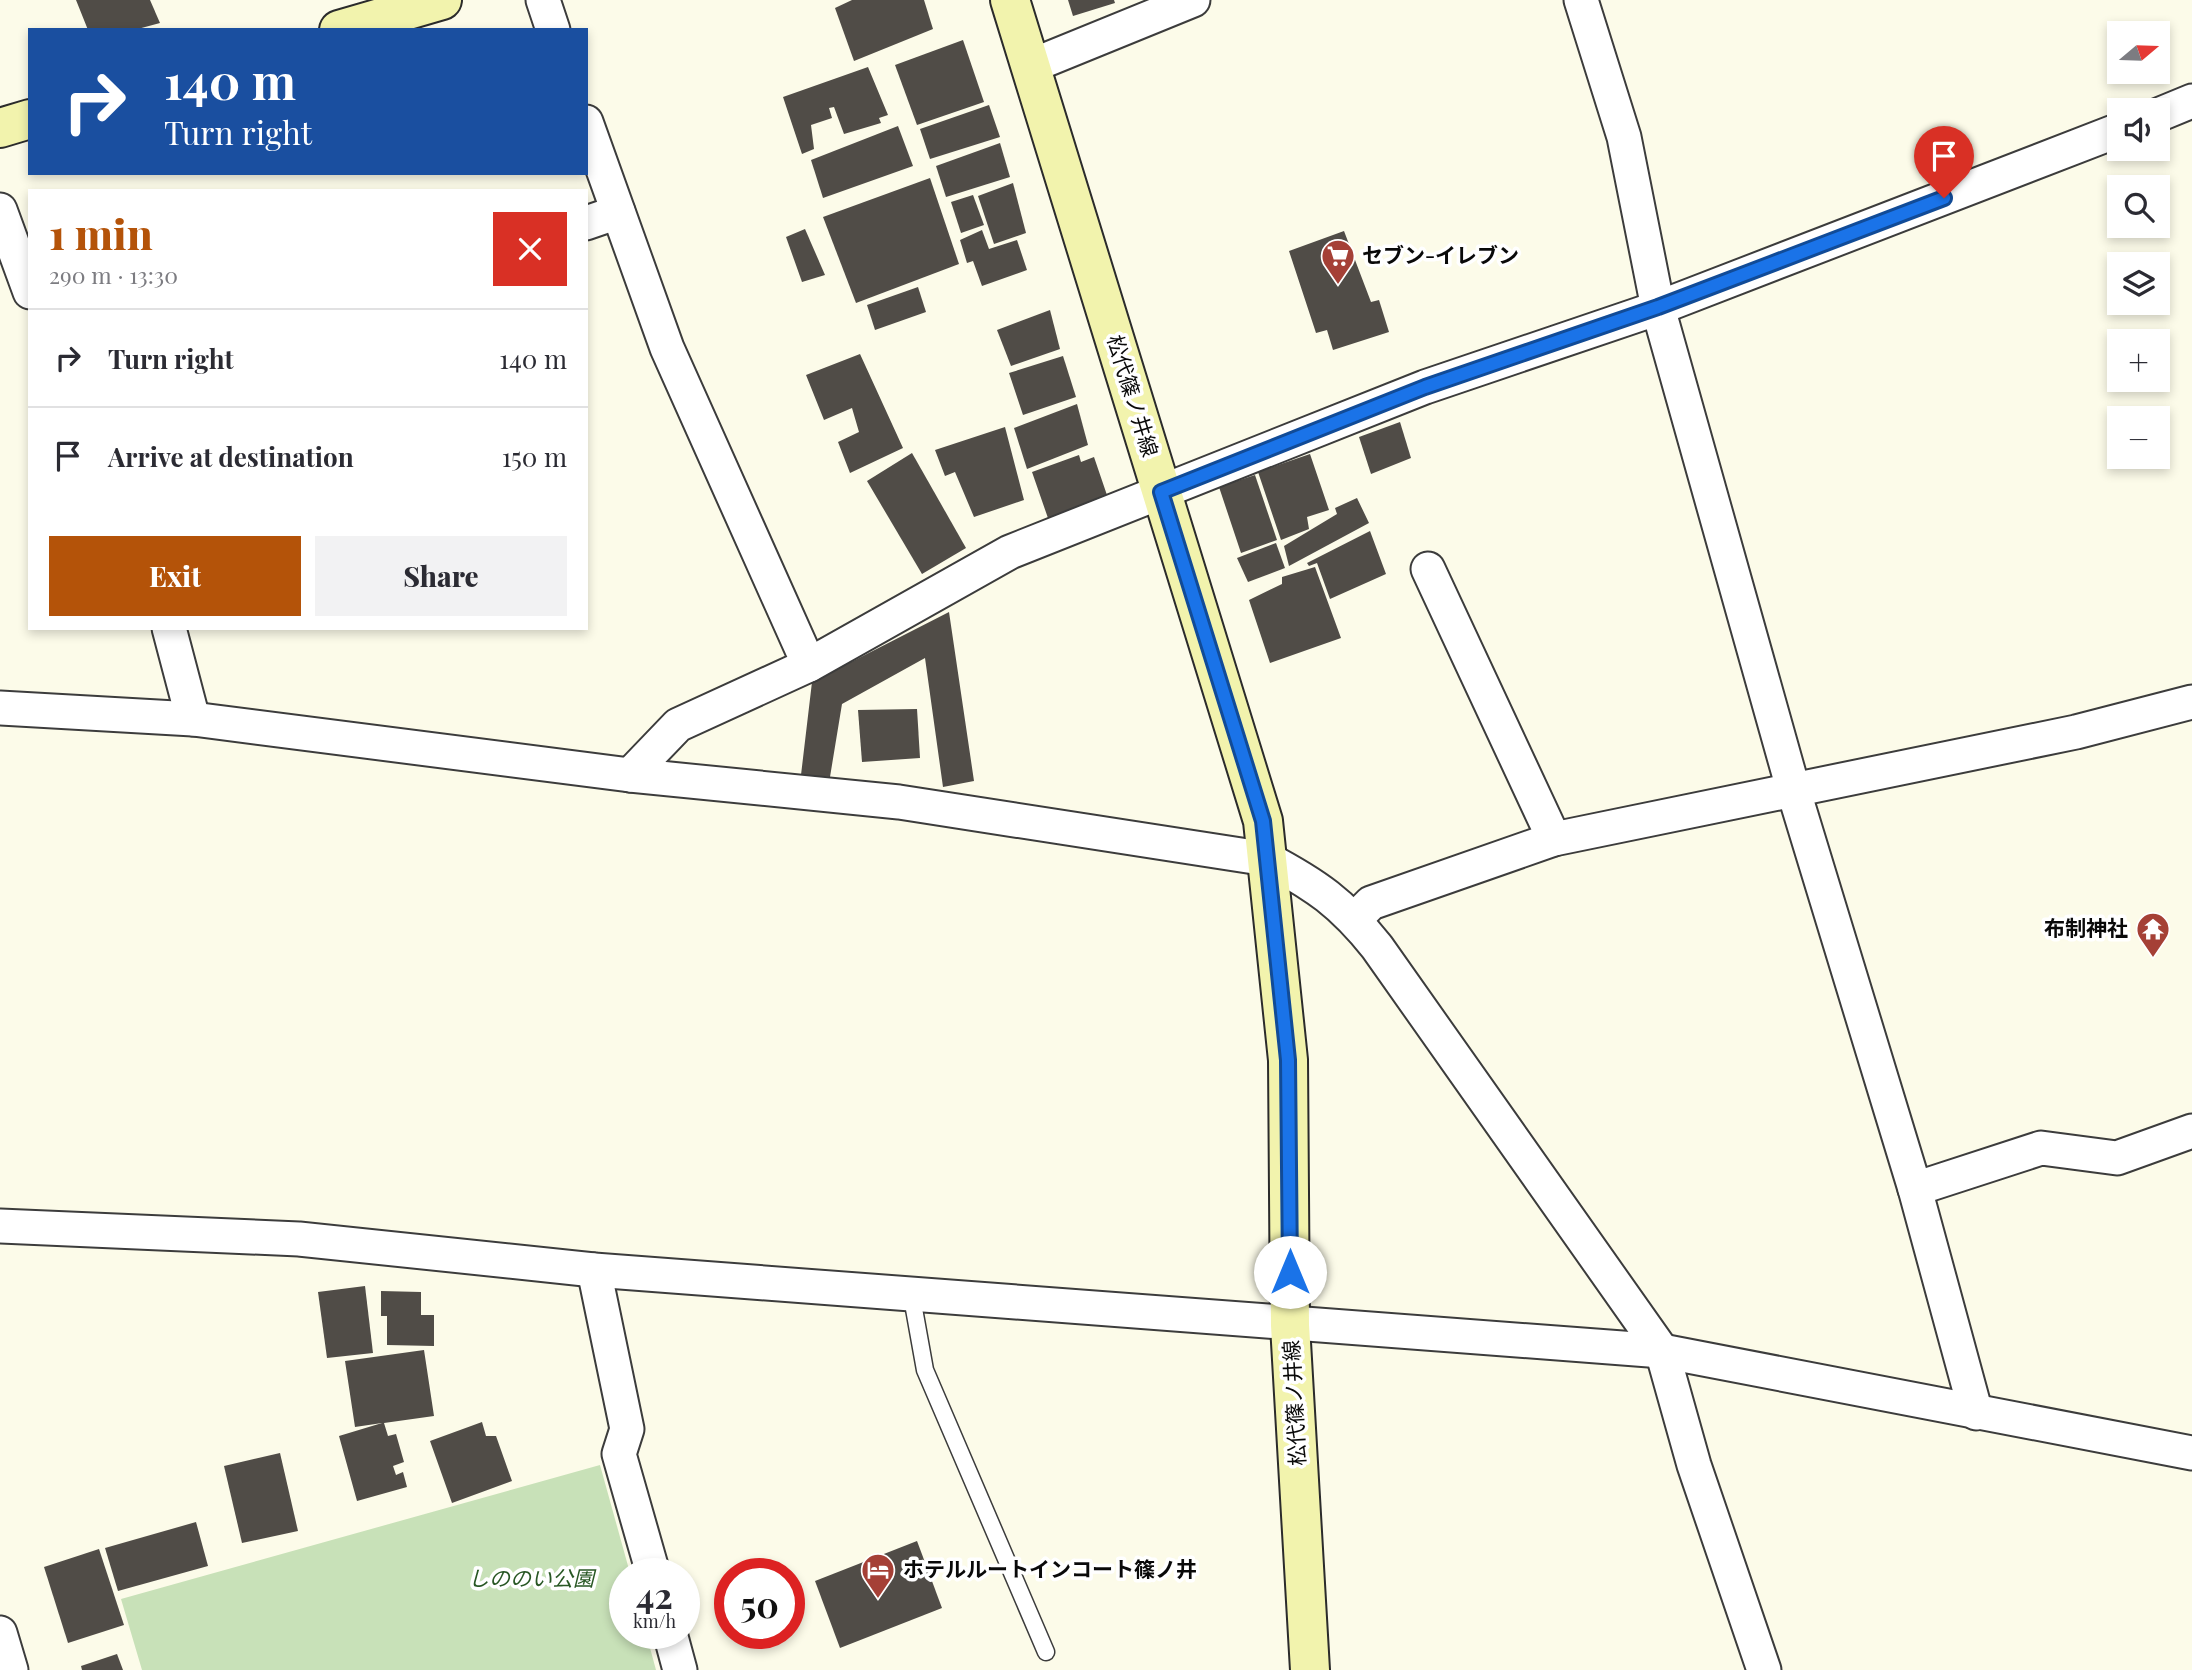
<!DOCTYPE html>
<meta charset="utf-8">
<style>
:root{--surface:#fff;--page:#f2f2f3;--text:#2b2b33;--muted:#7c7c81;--line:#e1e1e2;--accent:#b45309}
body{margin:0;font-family:"Playfair Display","Noto Sans JP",serif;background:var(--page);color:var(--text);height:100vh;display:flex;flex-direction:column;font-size:26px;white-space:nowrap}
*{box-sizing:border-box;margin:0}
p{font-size:23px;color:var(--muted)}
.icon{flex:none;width:38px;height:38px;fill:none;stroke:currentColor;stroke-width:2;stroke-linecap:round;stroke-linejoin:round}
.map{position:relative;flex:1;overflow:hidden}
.panel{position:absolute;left:28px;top:189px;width:560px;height:441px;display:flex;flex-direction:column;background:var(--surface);border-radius:0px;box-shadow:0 4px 10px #0003}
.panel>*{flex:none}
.banner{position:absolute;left:28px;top:28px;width:560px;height:147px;border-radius:0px;box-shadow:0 4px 10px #0003;background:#1a4fa0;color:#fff;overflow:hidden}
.needle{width:46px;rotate:71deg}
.buttons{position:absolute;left:2107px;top:21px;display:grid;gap:14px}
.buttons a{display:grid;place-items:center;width:63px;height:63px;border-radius:0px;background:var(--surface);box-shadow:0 4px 10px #0003;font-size:35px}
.speed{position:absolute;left:609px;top:1558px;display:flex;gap:14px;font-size:35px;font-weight:700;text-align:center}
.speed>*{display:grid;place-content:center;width:91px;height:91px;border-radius:50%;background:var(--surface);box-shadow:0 4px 10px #0003;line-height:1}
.speed small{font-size:18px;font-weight:400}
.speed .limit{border:10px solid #d22;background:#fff;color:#111}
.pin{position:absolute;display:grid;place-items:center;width:60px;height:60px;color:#fff;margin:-72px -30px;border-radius:50% 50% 50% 0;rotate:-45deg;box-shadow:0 0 7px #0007}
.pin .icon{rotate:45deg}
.me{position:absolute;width:77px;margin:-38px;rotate:0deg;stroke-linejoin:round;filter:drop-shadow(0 0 5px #0008)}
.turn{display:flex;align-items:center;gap:24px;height:147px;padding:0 21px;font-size:32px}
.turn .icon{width:91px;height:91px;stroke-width:2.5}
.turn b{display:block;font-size:49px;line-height:60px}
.round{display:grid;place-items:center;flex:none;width:74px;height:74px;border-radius:0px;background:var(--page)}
.headline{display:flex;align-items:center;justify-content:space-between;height:119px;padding:0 21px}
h1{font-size:42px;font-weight:800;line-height:52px;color:var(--accent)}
.primary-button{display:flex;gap:14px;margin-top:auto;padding:14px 21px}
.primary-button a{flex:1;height:80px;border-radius:0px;background:var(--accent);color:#fff;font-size:28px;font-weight:800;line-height:80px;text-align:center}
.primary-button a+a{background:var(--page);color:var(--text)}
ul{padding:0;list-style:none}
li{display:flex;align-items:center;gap:21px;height:98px;padding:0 21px;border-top:2px solid var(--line)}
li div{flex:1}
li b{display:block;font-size:26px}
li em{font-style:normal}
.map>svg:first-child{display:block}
.green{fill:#c8e1b8}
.building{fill:#504c47}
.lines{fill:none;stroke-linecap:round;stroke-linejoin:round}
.lane-casing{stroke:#3c3c3c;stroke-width:19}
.street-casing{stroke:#3c3c3c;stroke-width:37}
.secondary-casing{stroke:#2b2b2b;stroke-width:42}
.lane{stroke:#fff;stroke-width:16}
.street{stroke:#fff;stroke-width:33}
.secondary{stroke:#f2f3ad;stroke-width:38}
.route-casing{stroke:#114b97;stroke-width:18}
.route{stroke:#1a73e8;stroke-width:12}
.labels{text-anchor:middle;stroke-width:7;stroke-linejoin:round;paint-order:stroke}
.poi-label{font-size:21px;font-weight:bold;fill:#090909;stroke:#fff;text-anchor:start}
.street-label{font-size:21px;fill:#090909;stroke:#fff}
.park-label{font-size:21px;font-style:italic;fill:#285724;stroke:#fff}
</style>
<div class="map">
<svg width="2192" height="1670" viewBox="0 0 2192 1670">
<rect width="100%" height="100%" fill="#fcfbe9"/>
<path class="green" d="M600,1465L630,1573H625V1633H646L656,1670H142L121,1599Z"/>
<g class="building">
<path d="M76,0H150L160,23L134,30H88Z"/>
<path d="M852,0H924L933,29L854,61L835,8Z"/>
<path d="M1068,0H1114L1115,3L1073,16Z"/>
<path d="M963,40L984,102L917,125L895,65Z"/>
<path d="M868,67L888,115L879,118L881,123L844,134L834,107L829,108L832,118L811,125L814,149L802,154L783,97Z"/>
<path d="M989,105L1000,137L930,159L920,129Z"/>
<path d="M898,126L913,166L823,198L811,160Z"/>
<path d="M1000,143L1010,177L946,197L936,166Z"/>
<path d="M930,178L959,264L856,303L823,217Z"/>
<path d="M1013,183L1026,233L994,244L978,196Z"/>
<path d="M973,195L984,225L961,233L951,202Z"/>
<path d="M805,229L825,275L802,282L786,237Z"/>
<path d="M982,230L989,249L1017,240L1027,270L982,286L973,261L967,263L960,240Z"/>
<path d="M1344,231L1371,302L1379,300L1389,332L1333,350L1327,330L1316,333L1289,251Z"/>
<path d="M918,287L926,312L875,330L867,305Z"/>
<path d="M1050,310L1060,349L1011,366L997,330Z"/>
<path d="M860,354L903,448L850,473L838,442L859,432L852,408L824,420L806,375Z"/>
<path d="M1063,356L1076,397L1023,415L1009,373Z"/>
<path d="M1077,404L1088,445L1027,469L1014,428Z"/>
<path d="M1400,422L1411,458L1371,474L1359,437Z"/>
<path d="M1005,427L1024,500L974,517L955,472L945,476L935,450Z"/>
<path d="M912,453L966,548L922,574L867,481Z"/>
<path d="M1310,454L1329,510L1307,517L1309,529L1281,540L1258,472Z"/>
<path d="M1079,455L1081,462L1094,457L1109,501L1049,521L1032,472Z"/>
<path d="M1255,475L1277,540L1241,553L1219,487Z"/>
<path d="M1357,498L1369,523L1289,566L1284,546L1337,514L1335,508Z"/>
<path d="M1370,531L1386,574L1330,599L1317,563L1309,566L1307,563Z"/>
<path d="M1276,543L1285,568L1248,582L1237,558Z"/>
<path d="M1315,567L1341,638L1270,663L1249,600L1282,584V577Z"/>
<path d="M949,612L974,781L943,787L925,658L842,704L830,777L801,775L812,682Z"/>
<path d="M917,709L920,758L862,762L858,710Z"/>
<path d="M365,1286L373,1353L327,1358L318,1292Z"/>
<path d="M381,1291L421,1292V1315H434V1346L387,1345V1316H381Z"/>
<path d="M424,1350L434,1416L384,1423L388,1436L396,1434L404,1462L393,1466L396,1475L403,1472L407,1487L357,1501L339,1436L382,1423L355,1427L345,1361Z"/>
<path d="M482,1422L486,1436H496L512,1481L452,1503L430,1441Z"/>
<path d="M280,1453L298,1531L242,1543L224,1466Z"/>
<path d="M196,1522L208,1566L118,1591L105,1548Z"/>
<path d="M917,1541L942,1608L840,1648L815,1581Z"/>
<path d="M99,1549L124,1625L68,1643L44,1567Z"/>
<path d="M117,1654L123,1670H82L81,1666Z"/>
</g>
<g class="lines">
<defs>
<path id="lane" d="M911,1292L925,1370L1046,1652"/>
<g id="street">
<path d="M543,0L553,30"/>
<path d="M1581,0L1624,137L1658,308L1794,792L1915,1189L1976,1413"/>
<path d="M1031,66L1193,0"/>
<path d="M2158,115L2192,101"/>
<path d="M586,122L667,348L809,665L678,725L630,775"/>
<path d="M0,210L30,292"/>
<path d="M586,223L618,212"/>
<path d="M1428,569L1554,839"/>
<path d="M169,628L193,719"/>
<path d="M809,665L1010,552L1425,387L1658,308L2119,130"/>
<path d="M0,708L193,719L630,775L899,802L1267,859C1316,885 1342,903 1377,947L1662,1351L1694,1465L1764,1670"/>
<path d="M1355,919L1371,903L1554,839L2076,732L2192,702"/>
<path d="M1915,1189L2041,1148L2117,1158L2192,1131"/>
<path d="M0,1226L299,1239L594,1270L1662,1351L2192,1453"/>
<path d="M594,1270L627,1429L619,1454L653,1573"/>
<path d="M0,1633L11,1670"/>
<path d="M670,1633L680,1670"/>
</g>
<g id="secondary">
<path d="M1010,0L1263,821L1288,1060L1290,1325L1310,1670"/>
<path d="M339,30L442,0"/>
<path d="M0,128L30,119"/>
</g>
</defs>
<use href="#lane" class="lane-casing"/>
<use href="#street" class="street-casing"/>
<use href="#secondary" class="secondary-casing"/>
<use href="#lane" class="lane"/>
<use href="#street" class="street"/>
<use href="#secondary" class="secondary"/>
</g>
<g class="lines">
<defs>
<path id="route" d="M1290,1272L1288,1060L1263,821L1161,492L1425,387L1658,307L1944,198"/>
</defs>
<use href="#route" class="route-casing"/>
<use href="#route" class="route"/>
</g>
<defs>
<symbol id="supermarket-pin" viewBox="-11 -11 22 30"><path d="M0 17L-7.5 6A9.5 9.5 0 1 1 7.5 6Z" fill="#a54036" stroke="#fff"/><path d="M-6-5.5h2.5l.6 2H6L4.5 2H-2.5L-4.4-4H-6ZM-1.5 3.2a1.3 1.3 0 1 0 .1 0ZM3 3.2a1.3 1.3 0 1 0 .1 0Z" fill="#fff"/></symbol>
<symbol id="temple-pin" viewBox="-11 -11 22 30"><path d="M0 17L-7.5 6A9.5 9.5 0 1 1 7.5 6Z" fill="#a54036" stroke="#fff"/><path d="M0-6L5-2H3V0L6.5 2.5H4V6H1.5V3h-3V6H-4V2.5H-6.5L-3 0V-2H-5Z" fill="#fff"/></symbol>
<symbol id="hotel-pin" viewBox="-11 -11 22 30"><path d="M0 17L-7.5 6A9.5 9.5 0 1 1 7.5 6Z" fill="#a54036" stroke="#fff"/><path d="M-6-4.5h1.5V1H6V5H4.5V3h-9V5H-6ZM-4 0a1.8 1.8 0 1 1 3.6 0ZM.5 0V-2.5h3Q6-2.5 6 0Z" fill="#fff"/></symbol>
</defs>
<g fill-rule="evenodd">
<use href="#supermarket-pin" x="1319" y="237" width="38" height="52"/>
<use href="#temple-pin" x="2134" y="910" width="38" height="52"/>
<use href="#hotel-pin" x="859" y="1551" width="38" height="52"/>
</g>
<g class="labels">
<g class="poi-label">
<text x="1362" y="263">セブン-イレブン</text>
<text x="2128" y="936" text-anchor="end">布制神社</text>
<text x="903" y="1577">ホテルルートインコート篠ノ井</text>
</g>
<g class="street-label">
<text transform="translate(1132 396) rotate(73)" y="7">松代篠ノ井線</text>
<text transform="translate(1295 1403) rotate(-93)" y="7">松代篠ノ井線</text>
</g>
<g class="park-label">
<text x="531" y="1586">しののい公園</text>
</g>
</g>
</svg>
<div class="buttons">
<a><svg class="needle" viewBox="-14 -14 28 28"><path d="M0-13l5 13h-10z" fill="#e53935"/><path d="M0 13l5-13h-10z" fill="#7c7c81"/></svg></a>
<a><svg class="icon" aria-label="sound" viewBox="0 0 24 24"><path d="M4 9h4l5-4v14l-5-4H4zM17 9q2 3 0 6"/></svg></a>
<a><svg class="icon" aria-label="search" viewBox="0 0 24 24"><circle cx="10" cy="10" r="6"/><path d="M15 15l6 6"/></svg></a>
<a><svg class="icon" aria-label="layers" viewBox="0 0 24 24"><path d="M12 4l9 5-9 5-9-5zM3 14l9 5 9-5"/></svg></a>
<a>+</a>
<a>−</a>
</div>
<div class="speed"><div>42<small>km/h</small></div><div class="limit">50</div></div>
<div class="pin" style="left:1944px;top:198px;background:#d93025"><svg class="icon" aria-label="arrive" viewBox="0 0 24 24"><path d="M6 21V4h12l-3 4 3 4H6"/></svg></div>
<svg class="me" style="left:1290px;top:1272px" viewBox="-20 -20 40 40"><circle r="19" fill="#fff"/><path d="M0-13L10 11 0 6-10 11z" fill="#1a73e8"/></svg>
<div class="banner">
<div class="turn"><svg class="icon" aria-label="right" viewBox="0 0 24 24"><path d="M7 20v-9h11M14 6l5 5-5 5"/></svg><div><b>140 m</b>Turn right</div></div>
</div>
<section class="panel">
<div class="headline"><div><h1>1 min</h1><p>290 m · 13:30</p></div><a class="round" style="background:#d93025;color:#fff"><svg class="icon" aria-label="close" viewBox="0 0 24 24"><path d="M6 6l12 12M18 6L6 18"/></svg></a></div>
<ul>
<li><svg class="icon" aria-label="right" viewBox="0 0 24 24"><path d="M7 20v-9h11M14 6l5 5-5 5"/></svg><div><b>Turn right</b></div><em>140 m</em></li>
<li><svg class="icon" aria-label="arrive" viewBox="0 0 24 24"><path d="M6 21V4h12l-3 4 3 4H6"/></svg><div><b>Arrive at destination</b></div><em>150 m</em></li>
</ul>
<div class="primary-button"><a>Exit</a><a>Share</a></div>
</section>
</div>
